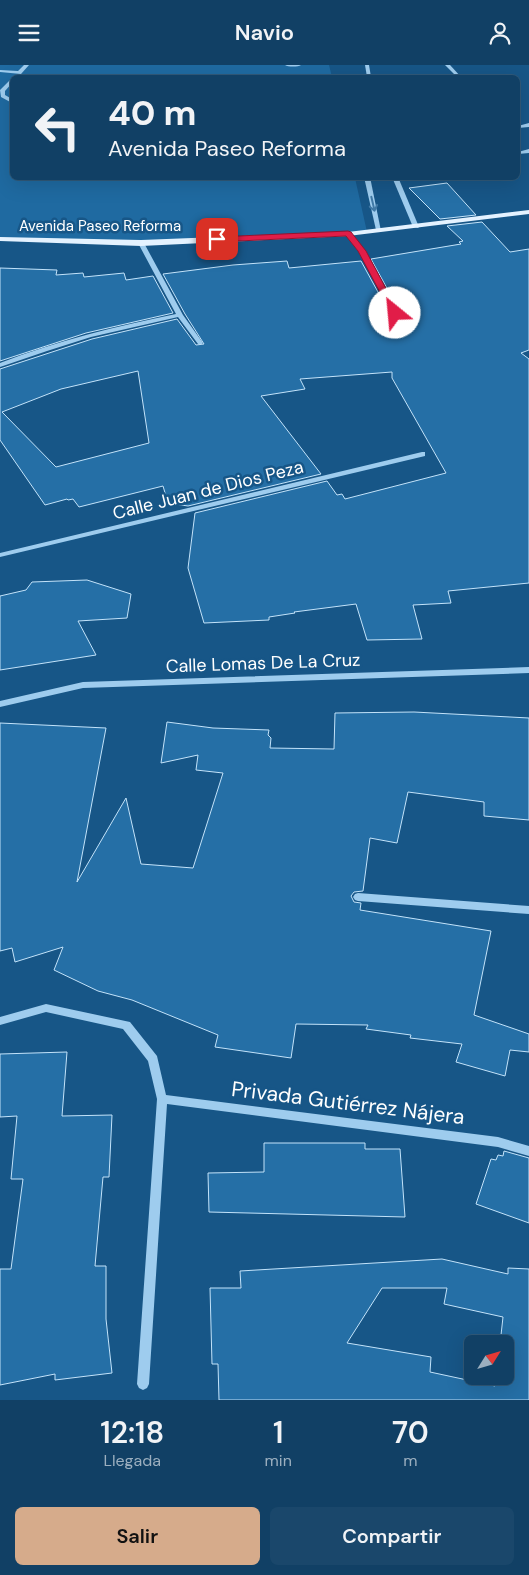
<!DOCTYPE html>
<html lang="es">
<meta charset="utf-8">
<style>
:root{--surface:#114065;--page:#1a476b;--text:#f1f3f6;--muted:#9cafbf;--line:#305979;--accent:#d6ab8b}
body{margin:0;font-family:"DM Sans",sans-serif;background:var(--page);color:var(--text);height:100vh;display:flex;flex-direction:column;font-size:19px;white-space:nowrap}
*{box-sizing:border-box;margin:0}
p{font-size:16px;color:var(--muted)}
.icon{flex:none;width:28px;height:28px;fill:none;stroke:currentColor;stroke-width:2;stroke-linecap:round;stroke-linejoin:round}
.map{position:relative;height:1335px;overflow:hidden}
.details{display:flex;flex-direction:column;background:var(--surface);flex:1}
.details>*{flex:none}
.hud{position:absolute;left:10px;top:10px;width:510px;height:105px;border-radius:8px;box-shadow:0 5px 20px #0002,0 0 0 1px var(--line);background:#114065;color:var(--text);overflow:hidden}
.needle{width:32px;rotate:53deg}
.buttons{position:absolute;left:464px;top:1270px;display:grid;gap:10px}
.buttons a{display:grid;place-items:center;width:50px;height:50px;border-radius:8px;background:var(--surface);box-shadow:0 5px 20px #0002,0 0 0 1px var(--line);font-size:25px}
.pin{position:absolute;display:grid;place-items:center;width:42px;height:42px;color:#fff;margin:-21px;border-radius:10px;box-shadow:0 2px 8px #0006}
.me{position:absolute;width:55px;margin:-28px;rotate:332deg;stroke-linejoin:round;filter:drop-shadow(0 0 4px #0008)}
.turn{display:flex;align-items:center;gap:18px;height:105px;padding:0 15px;font-size:22px}
.turn .icon{width:65px;height:65px;stroke-width:2.5}
.turn b{display:block;font-size:35px;line-height:42px}
.eta{display:flex;justify-content:space-evenly;align-items:center;height:85px;text-align:center}
.eta b{font-size:30px;font-weight:600;line-height:35px}
.button{display:flex;gap:10px;margin-top:auto;padding:10px 15px}
.button a{flex:1;height:58px;border-radius:8px;background:var(--accent);color:#111;font-size:20px;font-weight:600;line-height:58px;text-align:center}
.button a+a{background:var(--page);color:var(--text)}
header{display:flex;justify-content:space-between;align-items:center;height:65px;padding:0 15px;background:var(--surface);font-size:22px;font-weight:600}
.map>svg:first-child{display:block}
.green{fill:#1f6aa1}
.building{fill:#256fa6;stroke:#c3e3fa;fill-rule:evenodd}
.lines{fill:none;stroke-linecap:round;stroke-linejoin:round}
.minor{fill:#9eccee;fill-rule:evenodd}
.major{fill:#e4f2ff;fill-rule:evenodd}
.oneway{stroke:#4079a6}
.route{fill:#e11d48;stroke:#92132f}
.labels{text-anchor:middle;stroke-width:5;stroke-linejoin:round;paint-order:stroke}
.far-street-label{font-size:15px;fill:#fff;stroke:#175687}
.street-label{font-size:18px;fill:#fff;stroke:#175687}
.near-street-label{font-size:21px;fill:#fff;stroke:#175687}
</style>
<header><svg class="icon" aria-label="menu" viewBox="0 0 24 24"><path d="M4 6h16M4 12h16M4 18h16"/></svg>Navio<svg class="icon" aria-label="person" viewBox="0 0 24 24"><circle cx="12" cy="8" r="4"/><path d="M4 21q1-7 8-7t8 7"/></svg></header>
<div class="map">
<svg width="529" height="1335" viewBox="0 0 529 1335">
<rect width="100%" height="100%" fill="#175687"/>
<path class="green" d="M0,0H329L332,12H12V112L355,113L367,167L141,178L0,174Z"/>
<g class="building">
<path d="M447,118L476,150L440,154L409,123Z"/>
<path d="M482,157L510,187L529,184V285L521,288L529,294V518L448,526L451,538L413,540L422,574L367,575L356,539L294,547L295,548L269,552V555L204,558L188,503L195,448L327,416L337,430L342,429L345,434L446,408L392,313V307L300,314L305,324L261,331L321,409L188,441L168,438L163,421L79,442L73,434L68,435L67,434L45,440L0,375V304L92,274L177,254L196,280L204,279L185,249L163,209L233,200L287,196L289,203L361,196L390,249L397,251L400,247L371,194L461,179L459,177L463,176L447,161ZM138,306L149,378L56,402L2,347L61,324Z"/>
<path d="M0,203L57,205L56,210L83,208L84,212L124,208L126,215L153,211L173,248L86,268L0,296Z"/>
<path d="M87,515L131,529L127,553L78,556L96,590L0,605V531L26,525L32,517Z"/>
<path d="M414,647L529,653V755L484,751V737L408,727L397,778L370,773L363,826L354,827L351,831L354,837L361,838L360,845L491,866L474,950L529,969V987L510,985L505,1011L456,997L462,979L410,973L411,970L366,964L368,960L296,959L291,993L215,982L218,970L132,935L98,926L54,905L63,882L15,897L12,883L0,886V658L106,663L77,817L126,733L141,799L193,803L223,708L196,705L198,690L161,698L167,657L213,663L269,665L268,670L271,673L270,683L334,684L335,648Z"/>
<path d="M67,987L62,1051L112,1050L109,1112H103L95,1201H106V1254L112,1308L55,1315V1309L0,1320V1204H11L23,1114H11L17,1051L0,1052V989Z"/>
<path d="M264,1078H365V1084H400L405,1152L209,1147L208,1108L264,1107Z"/>
<path d="M504,1086L529,1093V1158L476,1139L491,1094L496,1095L498,1090L503,1091Z"/>
<path d="M442,1194L508,1209V1203L529,1204V1335H219L218,1299H212L210,1223H241L240,1206ZM382,1223H447L444,1239L503,1252L500,1279H505V1311H496L495,1321L430,1307L431,1292L347,1278Z"/>
</g>
<g class="lines">
<g class="minor">
<path d="M24,0H29L21,9L0,7V5L18,6Z"/>
<path d="M285,0H301C298,2 288,2 285,0Z"/>
<path d="M365,0H369L371,12H367Z"/>
<path d="M445,0H450L461,12H457Z"/>
<path d="M10,15H12V18L5,26V30L12,34V38L1,32L0,25Z"/>
<path d="M529,58V62L518,63V61Z"/>
<path d="M529,84V88L518,89V87Z"/>
<path d="M364,112H370L381,166L376,165Z"/>
<path d="M392,112H398L419,162L418,163L413,162Z"/>
<path d="M346,168H350L365,186L398,248L397,249L392,248L359,187L346,170Z"/>
<path d="M141,176L144,178L183,250L203,278L202,279H198L178,252L91,272L47,286L0,302V298C57,276 116,261 176,249L138,178Z"/>
<path d="M422,387H425V391L0,492V488Z"/>
<path d="M529,602V608L83,623L0,642V636L83,617Z"/>
<path d="M358,828L529,841V849L358,836L355,835L353,832L355,829Z"/>
<path d="M46,939L130,957L157,991L166,1030L498,1072L529,1081V1091L498,1082L167,1039L149,1319L147,1323L143,1325L139,1323L137,1319L157,1034L148,996L123,964L46,947L0,960V952Z"/>
</g>
<path class="major" d="M529,145V149L348,171L141,181L0,176V172L141,175L348,167Z"/>
</g>
<defs><path id="oneway-shaft" d="M-6 0H5M1.5-3L5.5 0L1.5 3" fill="none" stroke-width="1.6" stroke-linecap="round" stroke-linejoin="round" transform="scale(1.25)"/></defs>
<use class="oneway" href="#oneway-shaft" transform="translate(373 139) rotate(77)"/>
<path class="route" d="M348,166L351,167L366,186L399,248L398,250L391,248L358,186L346,171L217,177L213,174L217,172Z"/>
<g class="labels">
<g class="far-street-label">
<text x="100" y="166">Avenida Paseo Reforma</text>
</g>
<g class="street-label">
<text transform="translate(208 425) rotate(-14)" y="6">Calle Juan de Dios Peza</text>
<text transform="translate(263 598) rotate(-2)" y="6">Calle Lomas De La Cruz</text>
</g>
<g class="near-street-label">
<text transform="translate(348 1038) rotate(7)" y="7">Privada Gutiérrez Nájera</text>
</g>
</g>
</svg>
<div class="buttons">
<a><svg class="needle" viewBox="-14 -14 28 28"><path d="M0-13l5 13h-10z" fill="#e53935"/><path d="M0 13l5-13h-10z" fill="#9cafbf"/></svg></a>
</div>
<div class="pin" style="left:217px;top:174px;background:#d93025"><svg class="icon" aria-label="arrive" viewBox="0 0 24 24"><path d="M6 21V4h12l-3 4 3 4H6"/></svg></div>
<svg class="me" style="left:395px;top:248px" viewBox="-20 -20 40 40"><circle r="19" fill="#fff"/><path d="M0-13L10 11 0 6-10 11z" fill="#e11d48"/></svg>
<div class="hud">
<div class="turn"><svg class="icon" aria-label="left" viewBox="0 0 24 24"><path d="M17 20v-9H6M10 6l-5 5 5 5"/></svg><div><b>40 m</b>Avenida Paseo Reforma</div></div>
</div>
</div>
<section class="details">
<div class="eta">
<div><b>12:18</b><p>Llegada</p></div>
<div><b>1</b><p>min</p></div>
<div><b>70</b><p>m</p></div>
</div>
<div class="button"><a>Salir</a><a>Compartir</a></div>
</section>
